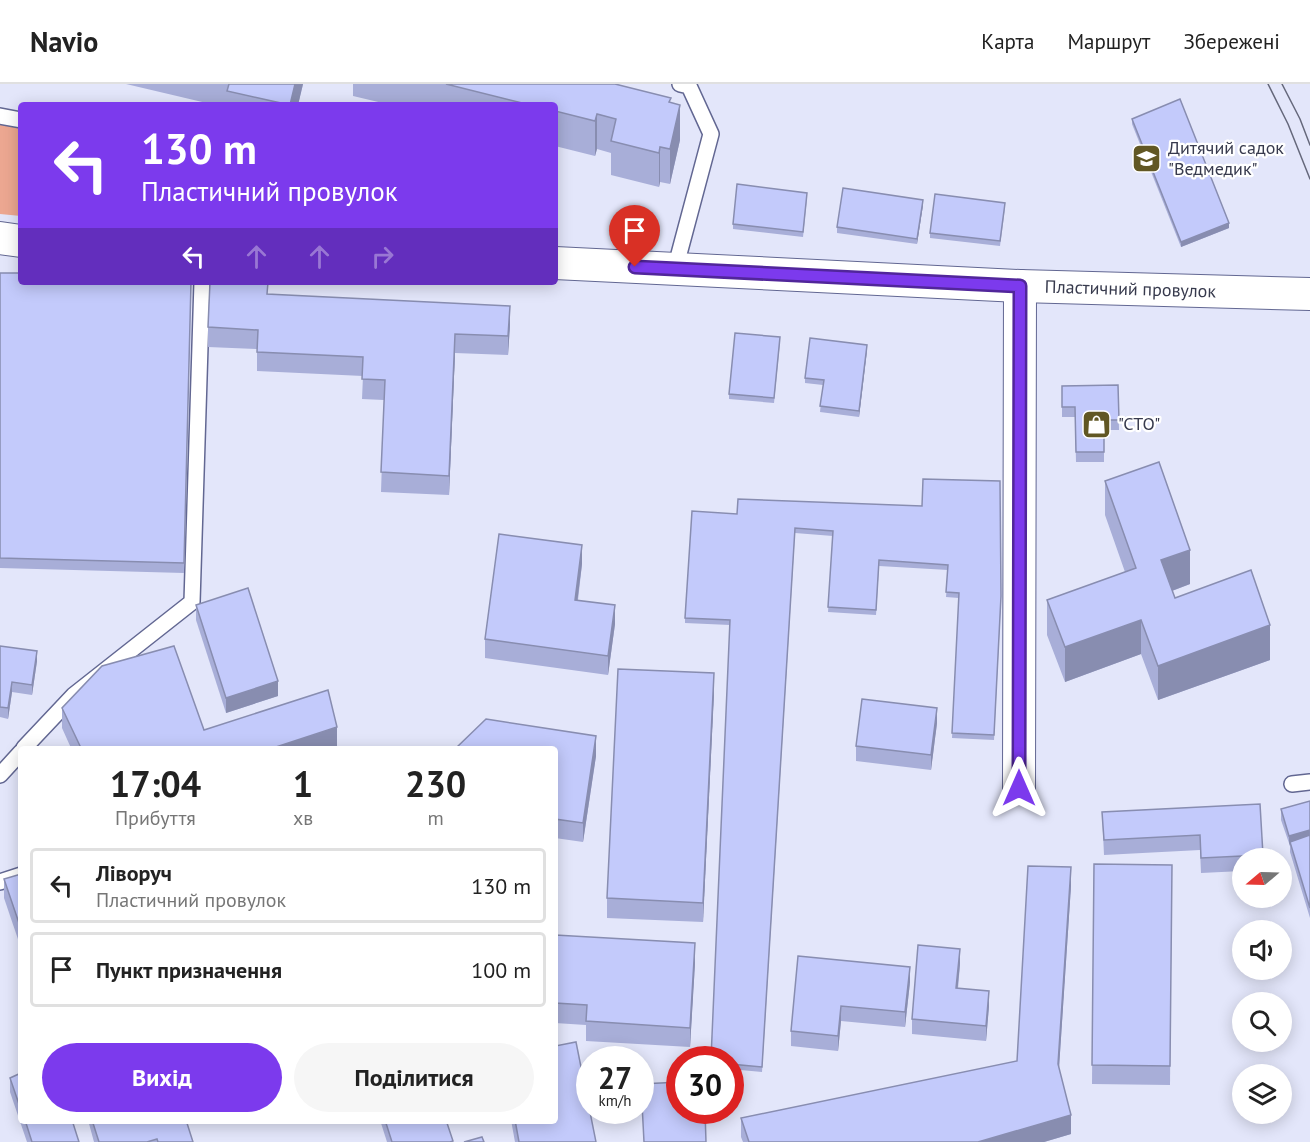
<!DOCTYPE html>
<html lang="uk">
<meta charset="utf-8">
<style>
:root{--surface:#fff;--page:#f6f6f6;--text:#222;--muted:#767676;--line:#e0e0e0;--accent:#7c3aed}
body{margin:0;font-family:"PT Sans",sans-serif;background:var(--page);color:var(--text);height:100vh;display:flex;flex-direction:column;font-size:22px;white-space:nowrap}
*{box-sizing:border-box;margin:0}
p{font-size:20px;color:var(--muted)}
.icon{flex:none;width:33px;height:33px;fill:none;stroke:currentColor;stroke-width:2;stroke-linecap:round;stroke-linejoin:round}
.map{position:relative;flex:1;overflow:hidden}
.details{position:absolute;left:18px;top:662px;width:540px;height:378px;display:flex;flex-direction:column;background:var(--surface);border-radius:6px;box-shadow:0 3px 15px #0003}
.details>*{flex:none}
.banner{position:absolute;left:18px;top:18px;width:540px;height:183px;border-radius:6px;box-shadow:0 3px 15px #0003;background:#7c3aed;color:#fff;overflow:hidden}
.needle{width:39px;rotate:251deg}
.buttons{position:absolute;left:1232px;top:764px;display:grid;gap:12px}
.buttons a{display:grid;place-items:center;width:60px;height:60px;border-radius:50%;background:var(--surface);box-shadow:0 3px 15px #0003;font-size:30px}
.speed{position:absolute;left:576px;top:962px;display:flex;gap:12px;font-size:30px;font-weight:700;text-align:center}
.speed>*{display:grid;place-content:center;width:78px;height:78px;border-radius:50%;background:var(--surface);box-shadow:0 3px 15px #0003;line-height:1}
.speed small{font-size:15px;font-weight:400}
.speed .limit{border:9px solid #d22;background:#fff;color:#111}
.pin{position:absolute;display:grid;place-items:center;width:51px;height:51px;color:#fff;margin:-62px -26px;border-radius:50% 50% 50% 0;rotate:-45deg;box-shadow:0 0 6px #0007}
.pin .icon{rotate:45deg}
.me{position:absolute;width:66px;margin:-33px;rotate:0deg;stroke-linejoin:round;filter:drop-shadow(0 0 4px #0008)}
.turn{display:flex;align-items:center;gap:21px;height:126px;padding:0 24px;font-size:27px}
.turn .icon{width:78px;height:78px;stroke-width:2.5}
.turn b{display:block;font-size:42px;line-height:51px}
.lanes{display:flex;align-items:center;height:57px;padding:0 24px;background:#0003;justify-content:center;gap:30px;direction:ltr}
.lanes .off{opacity:.35}
.eta{display:flex;justify-content:space-evenly;align-items:center;height:102px;text-align:center}
.eta b{font-size:36px;font-weight:700;line-height:42px}
.primary-button{display:flex;gap:12px;margin-top:auto;padding:12px 24px}
.primary-button a{flex:1;height:69px;border-radius:36px;background:var(--accent);color:#fff;font-size:24px;font-weight:700;line-height:69px;text-align:center}
.primary-button a+a{background:var(--page);color:var(--text)}
ul{padding:0;list-style:none}
li{display:flex;align-items:center;gap:18px;height:75px;margin:0 12px 9px;padding:0 12px;border:3px solid var(--line);border-radius:6px}
li div{flex:1}
li b{display:block;font-size:22px}
li em{font-style:normal}
header{display:flex;align-items:center;gap:36px;box-sizing:border-box;height:84px;padding:0 30px;background:var(--surface);border-bottom:2px solid var(--line)}
header strong{font-size:28px}
nav{display:flex;gap:33px;margin-inline-start:auto;font-size:21px}
.map>svg:first-child{display:block}
.park{fill:#eca791}
.lines{fill:none;stroke-linecap:round;stroke-linejoin:round}
.service-casing{stroke:#626792;stroke-width:18}
.minor-casing{stroke:#626792;stroke-width:34}
.service{stroke:#fff;stroke-width:15}
.minor{stroke:#fff;stroke-width:32}
.tram{stroke:#65687b;stroke-width:1.5}
.wall{fill:#a8aed8}
.shaded-wall{fill:#888db0}
.building{fill:#c3cafb;stroke:#888db0;stroke-width:1.5}
.route-casing{stroke:#51269a;stroke-width:15}
.route{stroke:#7c3aed;stroke-width:10}
.labels{text-anchor:middle;stroke-width:4.5;stroke-linejoin:round;paint-order:stroke}
.poi-label{font-size:18px;fill:#373a4d;stroke:#fff;text-anchor:start}
.street-label{font-size:18px;fill:#373a4d;stroke:#fff}
</style>
<header>
<strong>Navio</strong>
<nav><a>Карта</a><a>Маршрут</a><a>Збережені</a></nav>
</header>
<div class="map">
<svg width="1310" height="1058" viewBox="0 0 1310 1058">
<rect width="100%" height="100%" fill="#e3e6fa"/>
<path class="park" d="M0,39L21,44V132L0,130Z"/>
<g class="lines">
<defs>
<g id="service">
<path d="M0,32L21,36"/>
<path d="M675,185L711,50L689,2L680,0"/>
<path d="M24,664L74,611L192,518L202,198"/>
<path d="M0,691L21,668"/>
<path d="M1292,700L1310,698"/>
<path d="M0,798L21,791"/>
</g>
<g id="minor">
<path d="M0,154L21,157"/>
<path id="s1" d="M555,179L1020,202L1310,210"/>
<path d="M1019,704L1020,202"/>
</g>
</defs>
<use href="#service" class="service-casing"/>
<use href="#minor" class="minor-casing"/>
<use href="#service" class="service"/>
<use href="#minor" class="minor"/>
<g class="tram">
<path d="M1268,0L1288,40L1310,95"/>
<path d="M1282,0L1300,35L1310,61"/>
</g>
</g>
<g class="wall">
<path d="M126,0H303L298,21H215Z"/>
<path d="M353,0H615L671,19L680,56L670,100L660,98L659,103L611,91V69L597,65L595,72L555,62V21H391L353,12Z"/>
<path d="M1132,35L1229,144L1181,163L1132,40Z"/>
<path d="M807,114L803,153L733,145V140Z"/>
<path d="M923,121L917,160L837,149V143Z"/>
<path d="M1005,124L1000,162L930,154V149Z"/>
<path d="M0,189L191,198L184,489L0,484Z"/>
<path d="M268,210L510,241L508,271L455,269L449,411L381,408L384,316L362,315L363,292L257,287V265L208,263V243Z"/>
<path d="M780,258L774,319L729,315V310Z"/>
<path d="M867,266L859,333L820,328L823,301L805,299V294Z"/>
<path d="M1118,301L1119,346H1104V378H1076L1075,333H1062V302Z"/>
<path d="M1105,397L1190,500L1172,507L1175,514L1270,576L1158,616L1141,570L1065,598L1047,551V516L1125,488L1105,431Z"/>
<path d="M922,422L1001,517L994,656L952,654L959,514L946,513L948,486L879,482L876,531L828,528L833,452L795,449L762,988L730,985V541L685,539V534L737,430Z"/>
<path d="M582,480L578,516L615,540L608,591L485,574V555Z"/>
<path d="M196,521L278,612L226,629L196,536Z"/>
<path d="M0,562L37,577L32,611L12,608L8,635L0,633Z"/>
<path d="M714,609L703,838L607,834V814Z"/>
<path d="M62,624L204,646L337,662L331,664H71L62,644Z"/>
<path d="M937,639L931,686L856,677V662Z"/>
<path d="M555,664L596,672L583,758L555,754Z"/>
<path d="M1310,717V834L1290,768V762L1281,736V725Z"/>
<path d="M1260,720L1263,774H1242V787L1201,789L1200,766L1104,771L1102,728Z"/>
<path d="M1094,780L1172,781L1170,1001L1092,1000Z"/>
<path d="M21,790V864L4,814V795Z"/>
<path d="M1071,802L1059,984L1071,1050L1044,1058H743L741,1053V1034L1017,977Z"/>
<path d="M555,851L695,879L690,963L586,957V941L555,939Z"/>
<path d="M798,872L910,898L905,943L841,937L838,967L791,962V947Z"/>
<path d="M960,880L958,905L989,922L986,957L912,950V935Z"/>
<path d="M21,989V1036H72L79,1058H27L10,1008V994Z"/>
<path d="M88,1036H186L193,1058H94Z"/>
<path d="M380,1036H446L453,1058H387Z"/>
<path d="M511,1036H555L596,1058H515Z"/>
</g>
<g class="shaded-wall">
<path d="M295,0H303L298,21H290Z"/>
<path d="M680,21V56L670,100V65Z"/>
<path d="M597,30V65L595,72V37Z"/>
<path d="M660,63V98L659,103V69Z"/>
<path d="M923,116V121L917,160V155Z"/>
<path d="M1229,139V144L1181,163V158Z"/>
<path d="M510,222V241L508,271V252Z"/>
<path d="M455,250V269L449,411V392Z"/>
<path d="M867,261V266L859,333V327Z"/>
<path d="M582,461V480L575,535V516Z"/>
<path d="M1190,466V500L1161,511V476Z"/>
<path d="M615,521V540L608,591V572Z"/>
<path d="M1141,536V570L1065,598V563Z"/>
<path d="M1270,541V576L1158,616V582Z"/>
<path d="M37,567V577L32,611V601Z"/>
<path d="M714,589V609L703,838V819Z"/>
<path d="M278,597V612L226,629V614Z"/>
<path d="M12,598V608L8,635V624Z"/>
<path d="M937,624V639L931,686V671Z"/>
<path d="M337,643V662L331,664H273Z"/>
<path d="M596,652V672L583,758V739Z"/>
<path d="M1310,746V756L1290,758L1289,762V752Z"/>
<path d="M1071,783V802L1058,999V980Z"/>
<path d="M695,859V879L690,963V944Z"/>
<path d="M960,865V880L956,919V904Z"/>
<path d="M910,883V898L905,943V928Z"/>
<path d="M989,907V922L986,957V942Z"/>
<path d="M841,922V937L838,967V952Z"/>
<path d="M1071,1031V1050L1044,1058H978Z"/>
</g>
<g class="building">
<path d="M229,0H295L290,21L227,7Z"/>
<path d="M446,0H615L671,14L669,18L680,21L670,65L660,63L659,69L611,57L616,35L597,30L595,37L555,27V21H530Z"/>
<path d="M1180,15L1229,139L1181,158L1132,35Z"/>
<path d="M737,100L807,109L803,148L733,140Z"/>
<path d="M843,104L923,116L917,155L837,143Z"/>
<path d="M935,110L1005,119L1000,157L930,149Z"/>
<path d="M0,189H21V198H191L184,479L0,474Z"/>
<path d="M210,198H268L267,210L510,222L508,252L455,250L449,392L381,388L385,296L362,295L363,273L257,268L258,246L208,243Z"/>
<path d="M735,249L780,253L774,314L729,310Z"/>
<path d="M810,254L867,261L859,327L820,322L824,296L805,294Z"/>
<path d="M1118,301L1119,336H1104V368H1076L1075,323H1062V302Z"/>
<path d="M1159,378L1190,466L1161,476L1175,514L1251,486L1270,541L1158,582L1141,536L1065,563L1047,516L1136,484L1105,397Z"/>
<path d="M923,395L1000,397L1001,512L994,651L952,649L959,509L946,508L948,481L879,476L876,526L828,523L833,447L795,444L762,983L730,980V975H711L730,536L685,534L692,427L737,430L738,415L922,422Z"/>
<path d="M499,450L582,461L575,516L615,521L608,572L485,555Z"/>
<path d="M248,504L278,597L226,614L196,521Z"/>
<path d="M0,562L37,567L32,601L12,598L8,624L0,623Z"/>
<path d="M174,562L204,646L328,606L337,643L273,664H81L62,624L102,582Z"/>
<path d="M618,585L714,589L703,819L607,814Z"/>
<path d="M862,615L937,624L931,671L856,662Z"/>
<path d="M486,635L596,652L583,739L555,735V664H456Z"/>
<path d="M1310,717V746L1289,752L1281,725Z"/>
<path d="M1260,720L1263,771L1201,774L1200,751L1104,756L1102,728Z"/>
<path d="M1310,751V824L1290,758Z"/>
<path d="M1094,780L1172,781L1170,982L1092,981Z"/>
<path d="M1028,782L1071,783L1058,980L1071,1031L978,1058H749L741,1034L1017,977Z"/>
<path d="M21,790V845L4,795Z"/>
<path d="M555,851L695,859L690,944L586,937L587,921L555,919Z"/>
<path d="M918,861L960,865L956,904L989,907L986,942L912,935Z"/>
<path d="M798,872L910,883L905,928L841,922L838,952L791,947Z"/>
<path d="M576,958L596,1058H519L515,1036H555V962Z"/>
<path d="M21,989V1026L10,994Z"/>
<path d="M680,998V1026H705L706,1058H644L641,1000Z"/>
<path d="M25,1036H72L79,1058H32Z"/>
<path d="M92,1036H186L193,1058H158L157,1055L147,1058H99Z"/>
<path d="M385,1036H446L453,1057L450,1058H392Z"/>
<path d="M482,1053L484,1058H464Z"/>
</g>
<g class="lines">
<defs>
<path id="route" d="M635,183L1020,202L1019,704"/>
</defs>
<use href="#route" class="route-casing"/>
<use href="#route" class="route"/>
</g>
<defs>
<symbol id="school-square" viewBox="-11 -11 22 22"><rect x="-9" y="-9" width="18" height="18" rx="4" fill="#615724" stroke="#fff"/><path d="M0-5L7-2L0 1L-7-2ZM-4 1L0 2.5L4 1V4Q0 6-4 4Z" fill="#fff"/></symbol>
<symbol id="shop-square" viewBox="-11 -11 22 22"><rect x="-9" y="-9" width="18" height="18" rx="4" fill="#615724" stroke="#fff"/><path d="M-5-2.5h2.3a2.7 3.5 0 0 1 5.4 0H5L5.5 6h-11ZM-1.5-2.5h3a1.5 2.3 0 0 0-3 0Z" fill="#fff"/></symbol>
</defs>
<g fill-rule="evenodd">
<use href="#school-square" x="1130" y="58" width="33" height="33"/>
<use href="#shop-square" x="1080" y="324" width="33" height="33"/>
</g>
<g class="labels">
<g class="poi-label">
<text x="1168" y="70">Дитячий садок<tspan x="1168" dy="21">"Ведмедик"</tspan></text>
<text x="1118" y="346">"СТО"</text>
</g>
<g class="street-label">
<text dy="6" stroke="none"><textPath href="#s1" startOffset="576">Пластичний провулок</textPath></text>
</g>
</g>
</svg>
<div class="buttons">
<a><svg class="needle" viewBox="-14 -14 28 28"><path d="M0-13l5 13h-10z" fill="#e53935"/><path d="M0 13l5-13h-10z" fill="#767676"/></svg></a>
<a><svg class="icon" aria-label="sound" viewBox="0 0 24 24"><path d="M4 9h4l5-4v14l-5-4H4zM17 9q2 3 0 6"/></svg></a>
<a><svg class="icon" aria-label="search" viewBox="0 0 24 24"><circle cx="10" cy="10" r="6"/><path d="M15 15l6 6"/></svg></a>
<a><svg class="icon" aria-label="layers" viewBox="0 0 24 24"><path d="M12 4l9 5-9 5-9-5zM3 14l9 5 9-5"/></svg></a>
</div>
<div class="speed"><div>27<small>km/h</small></div><div class="limit">30</div></div>
<div class="pin" style="left:635px;top:183px;background:#d93025"><svg class="icon" aria-label="arrive" viewBox="0 0 24 24"><path d="M6 21V4h12l-3 4 3 4H6"/></svg></div>
<svg class="me" style="left:1019px;top:704px" viewBox="-20 -20 40 40"><path d="M0-17L14 15 0 8-14 15z" fill="#7c3aed" stroke="#fff" stroke-width="4"/></svg>
<div class="banner">
<div class="turn"><svg class="icon" aria-label="left" viewBox="0 0 24 24"><path d="M17 20v-9H6M10 6l-5 5 5 5"/></svg><div><b>130 m</b>Пластичний провулок</div></div>
<div class="lanes"><svg class="icon" aria-label="left" viewBox="0 0 24 24"><path d="M17 20v-9H6M10 6l-5 5 5 5"/></svg><svg class="icon off" aria-label="ahead" viewBox="0 0 24 24"><path d="M12 20V5M6 11l6-6 6 6"/></svg><svg class="icon off" aria-label="ahead" viewBox="0 0 24 24"><path d="M12 20V5M6 11l6-6 6 6"/></svg><svg class="icon off" aria-label="right" viewBox="0 0 24 24"><path d="M7 20v-9h11M14 6l5 5-5 5"/></svg></div>
</div>
<section class="details">
<div class="eta">
<div><b>17:04</b><p>Прибуття</p></div>
<div><b>1</b><p>хв</p></div>
<div><b>230</b><p>m</p></div>
</div>
<ul>
<li><svg class="icon" aria-label="left" viewBox="0 0 24 24"><path d="M17 20v-9H6M10 6l-5 5 5 5"/></svg><div><b>Ліворуч</b><p>Пластичний провулок</p></div><em>130 m</em></li>
<li><svg class="icon" aria-label="arrive" viewBox="0 0 24 24"><path d="M6 21V4h12l-3 4 3 4H6"/></svg><div><b>Пункт призначення</b></div><em>100 m</em></li>
</ul>
<div class="primary-button"><a>Вихід</a><a>Поділитися</a></div>
</section>
</div>
